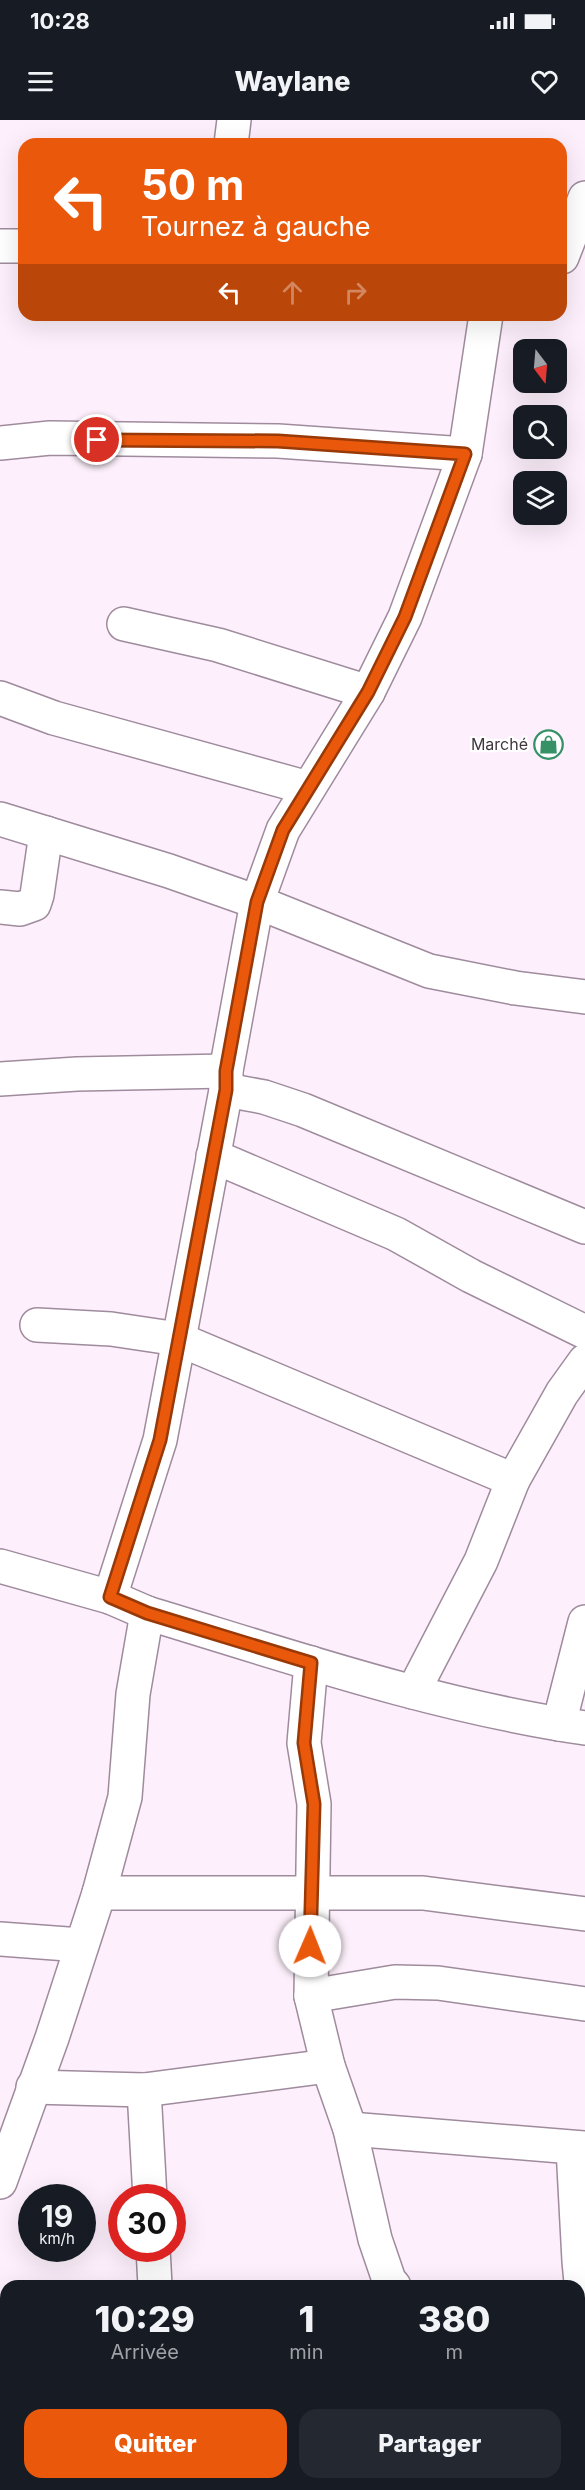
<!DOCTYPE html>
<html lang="fr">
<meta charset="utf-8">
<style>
:root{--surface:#171b24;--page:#242831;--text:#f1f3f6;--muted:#9ea1a6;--accent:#ea580c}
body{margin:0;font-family:Inter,sans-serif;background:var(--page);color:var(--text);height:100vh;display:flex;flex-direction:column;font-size:22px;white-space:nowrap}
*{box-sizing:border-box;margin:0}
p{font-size:20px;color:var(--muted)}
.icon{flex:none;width:33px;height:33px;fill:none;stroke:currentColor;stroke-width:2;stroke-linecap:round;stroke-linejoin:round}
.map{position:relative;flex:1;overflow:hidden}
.drawer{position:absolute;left:0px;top:2160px;width:585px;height:210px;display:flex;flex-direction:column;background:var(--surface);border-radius:18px 18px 0 0;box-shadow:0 6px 24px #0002}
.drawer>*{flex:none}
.top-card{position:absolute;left:18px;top:18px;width:549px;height:183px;border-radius:18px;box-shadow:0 6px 24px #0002;background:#ea580c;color:#fff;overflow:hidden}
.needle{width:39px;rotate:164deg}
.controls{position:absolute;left:513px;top:219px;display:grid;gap:12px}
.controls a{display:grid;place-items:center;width:54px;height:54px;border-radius:12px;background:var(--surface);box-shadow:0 6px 24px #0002;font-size:30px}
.speed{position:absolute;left:18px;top:2064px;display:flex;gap:12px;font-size:30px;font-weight:700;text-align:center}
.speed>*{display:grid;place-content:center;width:78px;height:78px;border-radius:50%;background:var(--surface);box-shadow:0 6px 24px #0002;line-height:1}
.speed small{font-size:15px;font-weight:400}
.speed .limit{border:9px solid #d22;background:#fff;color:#111}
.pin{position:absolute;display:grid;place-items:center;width:51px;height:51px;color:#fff;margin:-26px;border:3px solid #fff;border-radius:50%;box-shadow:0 2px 6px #0007}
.me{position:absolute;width:66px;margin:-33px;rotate:1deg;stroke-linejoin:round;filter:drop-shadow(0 0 4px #0008)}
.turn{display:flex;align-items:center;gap:21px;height:126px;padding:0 24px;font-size:27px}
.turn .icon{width:78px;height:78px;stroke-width:2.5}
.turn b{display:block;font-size:42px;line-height:51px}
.lanes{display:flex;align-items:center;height:57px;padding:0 24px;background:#0003;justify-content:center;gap:30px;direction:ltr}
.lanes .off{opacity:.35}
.eta{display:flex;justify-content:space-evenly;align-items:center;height:102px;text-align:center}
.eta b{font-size:36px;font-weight:800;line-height:42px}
.cta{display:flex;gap:12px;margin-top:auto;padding:12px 24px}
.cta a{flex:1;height:69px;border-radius:18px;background:var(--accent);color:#fff;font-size:24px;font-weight:800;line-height:69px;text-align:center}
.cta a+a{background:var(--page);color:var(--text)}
.status{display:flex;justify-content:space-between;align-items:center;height:42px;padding:0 30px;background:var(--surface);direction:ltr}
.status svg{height:16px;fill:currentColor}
header{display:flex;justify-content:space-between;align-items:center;height:78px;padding:0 24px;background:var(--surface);font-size:27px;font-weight:800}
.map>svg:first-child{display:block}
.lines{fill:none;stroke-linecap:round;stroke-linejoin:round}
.street-casing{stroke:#9f8b9d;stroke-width:36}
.street{stroke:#fff;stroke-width:33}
.route-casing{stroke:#983908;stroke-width:15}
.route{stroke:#ea580c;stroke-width:10}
.labels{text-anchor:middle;stroke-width:4.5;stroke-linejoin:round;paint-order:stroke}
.poi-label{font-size:16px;fill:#3f373e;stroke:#fff;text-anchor:end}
</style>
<div class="status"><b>10:28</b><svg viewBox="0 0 49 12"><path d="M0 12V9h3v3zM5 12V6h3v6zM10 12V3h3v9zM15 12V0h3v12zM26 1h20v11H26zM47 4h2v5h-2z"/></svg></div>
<header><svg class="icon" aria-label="menu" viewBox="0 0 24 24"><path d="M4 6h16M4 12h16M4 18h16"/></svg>Waylane<svg class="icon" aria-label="heart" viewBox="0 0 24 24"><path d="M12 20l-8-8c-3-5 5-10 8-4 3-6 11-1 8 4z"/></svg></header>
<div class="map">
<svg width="585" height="2370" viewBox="0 0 585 2370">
<rect width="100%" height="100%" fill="#fdf0fc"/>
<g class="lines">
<defs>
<g id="street">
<path d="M231,24L234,0"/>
<path d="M0,126H24"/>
<path d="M562,137L585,78"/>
<path d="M0,323L50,318L278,321L465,334"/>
<path d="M124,504L218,525L368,572"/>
<path d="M0,578L54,598L308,668"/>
<path d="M0,699L169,751L257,782L429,851L515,868L585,877"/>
<path d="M0,787L20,789L34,784L37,775L46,713"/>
<path d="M0,959L77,954L226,951"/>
<path d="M226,970L264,977L303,990L585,1107"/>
<path d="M213,1036L396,1114L471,1156L585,1212"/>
<path d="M37,1205L111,1209L178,1219L513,1360"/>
<path d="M0,1446L110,1477L147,1493C292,1537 435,1586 585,1608"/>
<path d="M110,1477L160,1320L226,970V951L257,782L283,710L368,572L405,497L465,334L486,195"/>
<path d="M311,1543L304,1623L314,1684L311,1876L328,1946L350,2009L375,2119L389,2160L394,2166"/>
<path d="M413,1572L481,1441L513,1360L562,1273L585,1241"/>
<path d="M559,1604L585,1502"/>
<path d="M99,1773H423L585,1794"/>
<path d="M0,1819L81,1825"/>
<path d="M311,1876L395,1862L438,1863L585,1884"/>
<path d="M33,1967L144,1970L328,1946"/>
<path d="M144,1970L150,2078"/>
<path d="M350,2009L585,2028"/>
<path d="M573,2028L579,2141L585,2205"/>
<path d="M0,2062L52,1918L99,1773L125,1677L133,1574L147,1493"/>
<path d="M153,2128L155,2166"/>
<path d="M579,2284L585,2287"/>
</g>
</defs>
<use href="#street" class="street-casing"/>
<use href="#street" class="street"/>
</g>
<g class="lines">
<defs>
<path id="route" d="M97,320L278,321L465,334L405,497L368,572L283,710L257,782L226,951V970L160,1320L110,1477L147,1493L311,1543L304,1623L314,1684L310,1826"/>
</defs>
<use href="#route" class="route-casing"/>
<use href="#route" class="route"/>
</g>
<defs>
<symbol id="shop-ring" viewBox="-11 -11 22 22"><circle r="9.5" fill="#fff" stroke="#369167" stroke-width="1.5"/><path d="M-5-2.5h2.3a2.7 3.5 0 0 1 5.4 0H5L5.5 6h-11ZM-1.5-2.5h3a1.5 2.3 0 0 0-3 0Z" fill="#369167"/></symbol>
</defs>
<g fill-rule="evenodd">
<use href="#shop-ring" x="532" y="608" width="33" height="33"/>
</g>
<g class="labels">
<g class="poi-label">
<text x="528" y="630">Marché</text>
</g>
</g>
</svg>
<div class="controls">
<a><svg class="needle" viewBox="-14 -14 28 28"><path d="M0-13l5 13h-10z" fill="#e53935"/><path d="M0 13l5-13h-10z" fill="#9ea1a6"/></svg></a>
<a><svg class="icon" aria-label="search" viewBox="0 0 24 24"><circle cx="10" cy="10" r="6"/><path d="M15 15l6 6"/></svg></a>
<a><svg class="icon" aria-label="layers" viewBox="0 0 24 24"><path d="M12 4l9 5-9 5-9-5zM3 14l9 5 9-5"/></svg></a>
</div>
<div class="speed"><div>19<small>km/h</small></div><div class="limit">30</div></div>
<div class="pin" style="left:97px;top:320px;background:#d93025"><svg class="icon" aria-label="arrive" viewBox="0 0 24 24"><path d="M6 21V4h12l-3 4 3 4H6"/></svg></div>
<svg class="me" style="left:310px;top:1826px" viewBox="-20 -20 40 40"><circle r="19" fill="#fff"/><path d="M0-13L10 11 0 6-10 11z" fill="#ea580c"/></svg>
<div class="top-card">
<div class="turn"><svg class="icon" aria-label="left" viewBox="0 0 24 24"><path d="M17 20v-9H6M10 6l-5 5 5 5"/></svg><div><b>50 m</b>Tournez à gauche</div></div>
<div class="lanes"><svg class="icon" aria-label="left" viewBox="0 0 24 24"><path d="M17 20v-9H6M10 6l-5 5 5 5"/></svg><svg class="icon off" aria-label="ahead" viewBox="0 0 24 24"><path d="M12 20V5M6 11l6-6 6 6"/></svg><svg class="icon off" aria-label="right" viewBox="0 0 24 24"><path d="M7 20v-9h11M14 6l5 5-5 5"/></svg></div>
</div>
<section class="drawer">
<div class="eta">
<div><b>10:29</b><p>Arrivée</p></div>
<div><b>1</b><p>min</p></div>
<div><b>380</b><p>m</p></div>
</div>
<div class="cta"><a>Quitter</a><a>Partager</a></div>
</section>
</div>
